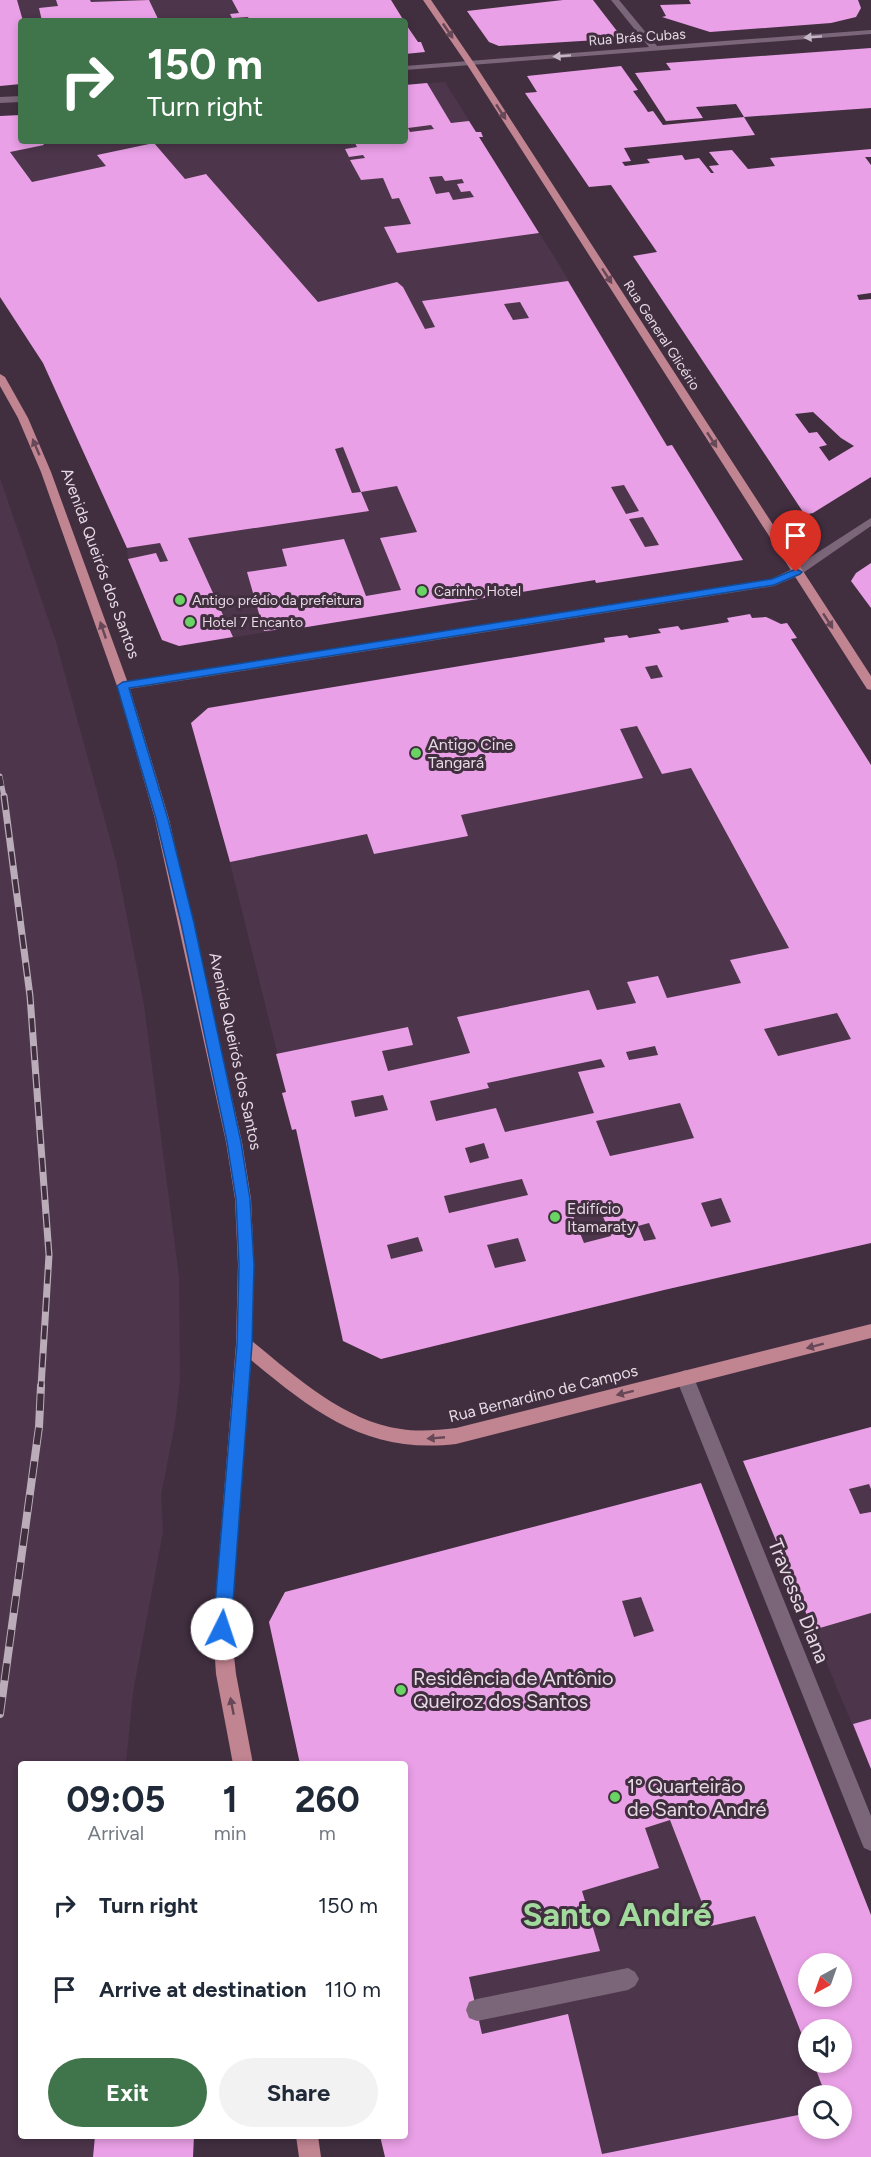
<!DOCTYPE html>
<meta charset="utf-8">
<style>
:root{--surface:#fff;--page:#f2f2f3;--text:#1f2937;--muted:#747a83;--accent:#40754b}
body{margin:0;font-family:Figtree,sans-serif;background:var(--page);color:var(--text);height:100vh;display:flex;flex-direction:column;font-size:22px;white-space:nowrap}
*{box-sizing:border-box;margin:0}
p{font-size:20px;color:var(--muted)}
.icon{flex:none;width:33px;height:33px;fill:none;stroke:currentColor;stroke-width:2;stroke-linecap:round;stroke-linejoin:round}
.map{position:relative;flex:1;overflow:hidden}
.sheet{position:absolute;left:18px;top:1761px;width:390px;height:378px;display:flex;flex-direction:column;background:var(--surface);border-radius:6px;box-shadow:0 3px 9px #0003}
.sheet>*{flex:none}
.banner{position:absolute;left:18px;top:18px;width:390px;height:126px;border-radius:6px;box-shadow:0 3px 9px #0003;background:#40754b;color:#fff;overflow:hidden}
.needle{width:39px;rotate:220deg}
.tools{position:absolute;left:798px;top:1953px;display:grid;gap:12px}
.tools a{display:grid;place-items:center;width:54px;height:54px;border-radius:50%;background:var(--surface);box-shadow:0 3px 9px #0003;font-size:30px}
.pin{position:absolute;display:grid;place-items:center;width:51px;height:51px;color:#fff;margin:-62px -26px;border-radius:50% 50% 50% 0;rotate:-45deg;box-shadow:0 0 6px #0007}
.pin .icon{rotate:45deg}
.me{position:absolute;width:66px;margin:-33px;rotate:4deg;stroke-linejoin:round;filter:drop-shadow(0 0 4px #0008)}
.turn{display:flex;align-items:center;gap:21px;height:126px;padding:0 30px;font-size:27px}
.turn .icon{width:78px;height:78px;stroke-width:2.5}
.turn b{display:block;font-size:42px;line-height:51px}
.eta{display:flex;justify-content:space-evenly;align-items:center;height:102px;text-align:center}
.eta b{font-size:36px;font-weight:700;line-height:42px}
.cta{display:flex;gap:12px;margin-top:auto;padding:12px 30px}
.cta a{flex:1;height:69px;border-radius:36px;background:var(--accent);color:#fff;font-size:24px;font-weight:700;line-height:69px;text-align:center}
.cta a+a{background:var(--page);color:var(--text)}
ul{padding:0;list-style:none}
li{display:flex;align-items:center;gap:18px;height:84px;padding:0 30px}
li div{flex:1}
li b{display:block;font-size:22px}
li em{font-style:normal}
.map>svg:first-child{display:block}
.built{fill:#4d354b;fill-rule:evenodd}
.building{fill:#eaa0e7;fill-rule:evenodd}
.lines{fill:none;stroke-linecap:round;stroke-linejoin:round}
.lane{fill:#7b6679;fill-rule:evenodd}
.street{fill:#7b6679;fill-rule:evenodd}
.primary{fill:#c18491;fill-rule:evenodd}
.rail-far2-casing{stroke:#baacb9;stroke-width:5}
.rail-far1-casing{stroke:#baacb9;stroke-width:7}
.rail-casing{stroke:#baacb9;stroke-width:8}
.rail-far2{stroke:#412f40;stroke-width:4;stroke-dasharray:10;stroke-linecap:butt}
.rail-far1{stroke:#412f40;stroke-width:4.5;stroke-dasharray:14;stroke-linecap:butt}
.rail{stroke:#412f40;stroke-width:6;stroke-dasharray:17;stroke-linecap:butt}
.oneway{fill:#674858}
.oneway2{fill:#c6b7c5}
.route{fill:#1a73e8;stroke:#114b97;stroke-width:1.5}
.poi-dot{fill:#69d364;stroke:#412f40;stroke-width:2}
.labels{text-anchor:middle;stroke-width:6;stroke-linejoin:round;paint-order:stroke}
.far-street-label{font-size:14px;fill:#e6dae5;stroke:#412f40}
.far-poi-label{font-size:14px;fill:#e6dae5;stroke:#412f40;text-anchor:start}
.street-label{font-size:16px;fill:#e6dae5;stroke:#412f40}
.poi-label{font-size:16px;fill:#e6dae5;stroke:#412f40;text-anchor:start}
.near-street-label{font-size:20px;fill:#e6dae5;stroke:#412f40}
.near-poi-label{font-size:20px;fill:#e6dae5;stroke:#412f40;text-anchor:start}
.near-town-label{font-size:33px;font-weight:bold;fill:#a2d99d;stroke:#412f40}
</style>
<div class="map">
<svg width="871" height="2157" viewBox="0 0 871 2157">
<rect width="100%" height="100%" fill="#412f40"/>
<g class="built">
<path d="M0,0H391L404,21H21Z"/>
<path d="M445,82L558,263L734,557L179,646L162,640L128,559L127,548L100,485L43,363L0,297V116L21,115V141H405V85Z"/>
<path d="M0,478L56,642L116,861L144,1005L179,1277L180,1379L175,1424L161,1495L163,1532L133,1692L126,1764H21V2136H95L93,2157H0Z"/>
<path d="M760,617L772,618L781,624L871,765V1243L664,1290L381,1359L343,1341L296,1129L230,862L191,723L208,708Z"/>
<path d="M871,1427V1770L743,1461Z"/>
<path d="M610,1508L871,1915V2157H385L380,2136H405V1764H300L269,1622L285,1592ZM808,1964H842V1996H808ZM808,2030H842V2062H808ZM808,2096H842V2128H808Z"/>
</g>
<g class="building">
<path d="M0,0H17L23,21H21V84L0,86Z"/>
<path d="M56,0H90L91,2L149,0L159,21H42L39,8L58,6Z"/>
<path d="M232,0H391L404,21H250L248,17L232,18L230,14L239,13Z"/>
<path d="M563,0H593L620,35L614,39L499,46L489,42L467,11Z"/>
<path d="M689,0H858L861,8L856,17L831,23L710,32L662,17L666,16L660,5L691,4Z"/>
<path d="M405,23L418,42H421L425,52L405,54Z"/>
<path d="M871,48V108L744,117L755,135L624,148L631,161L622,162L625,166L650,163L647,159L682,155L685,160L699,158L711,173H714L709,166L719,165L709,152L732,150L748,169L775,166L770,158L871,149V157H865L871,165V293L857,295L859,300L871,299V477L813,513L808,514L803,512L770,462L633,256L657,252L611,185L589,187L525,93L537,92L527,76L621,66L638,90L633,91L644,106L648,112L653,111L663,125L744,117L736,104L696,107L703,118L666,121L635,73L671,70L666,63ZM813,412L841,438L854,446L829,461L819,447L827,445L817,432L809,433L795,414Z"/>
<path d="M427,83L451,123L469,121L476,132H481L483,137H479L539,233L397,253L384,227L411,224L399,198L392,199L383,178L361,180L350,160L365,158L363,155L349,157L345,149L357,147L354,141H405V85ZM431,125L434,129L410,132L408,128ZM442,176L445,181L462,179L464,183L457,184L461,192L470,191L474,197L453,200L449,192L436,194L429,177Z"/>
<path d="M21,115V141H41L44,145L10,152L32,182L106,166L97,155L154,143L185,179L206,174L318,302L397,282L403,287L425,329L435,327L422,301L568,281L667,446L672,445L743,560L596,583L595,580L307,627L264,631L247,572L287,566L282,549L344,539L366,596L401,590L380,538L417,532L397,486L361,492L343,447L335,449L352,493L361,492L369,511L188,538L233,637L179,646L162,640L128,559L156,553L160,562L168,561L160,543L127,548L43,363L0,297V116ZM520,302L529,318L513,320L504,304ZM624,485L639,511L626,514L611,487ZM643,517L659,545L645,547L629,519Z"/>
<path d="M871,563V608L851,581L856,573Z"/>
<path d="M750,614L752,618L766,617L781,624L787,623L797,638L791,639L871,765V1243L664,1290L381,1359L343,1341L296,1129L292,1130L282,1093L286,1092L276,1054L408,1027L413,1045L382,1051L388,1071L470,1053L457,1017L589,990L597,1010L636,1003L627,982L658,976L667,998L741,983L730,960L789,948L691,768L662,774L637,726L620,729L643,778L461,815L468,836L374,854L367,834L230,862L191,723L208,708L605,642L604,638L627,635L629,638L661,633L658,629L678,626L681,630L729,622L727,618ZM657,665L663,677L651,679L645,667ZM837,1013L851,1039L778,1056L764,1029ZM655,1046L658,1055L629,1060L626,1052ZM601,1059L605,1067L578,1072L594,1113L505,1132L496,1108L436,1121L430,1101L489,1088L487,1083ZM383,1095L388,1110L355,1117L351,1101ZM680,1103L694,1138L610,1156L596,1121ZM484,1143L489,1158L470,1163L465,1148ZM522,1179L528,1195L449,1213L444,1196ZM721,1198L731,1222L711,1227L701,1203ZM597,1202L611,1236L584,1243L570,1208ZM649,1223L656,1239L644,1241L638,1226ZM418,1237L423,1251L391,1259L387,1245ZM518,1238L526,1261L495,1268L487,1245Z"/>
<path d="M871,1427V1489L869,1484L849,1489L860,1514L871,1512V1613L813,1630L743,1461Z"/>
<path d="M701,1483L871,1915V2157H385L380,2136H405V1764H300L269,1622L285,1592ZM641,1597L654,1631L634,1637L622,1601ZM670,1820L711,1926L755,1916L808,2050V2030H842V2062H813L826,2096H842V2128H808V2113L602,2154L568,2014L482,2034L469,1977L600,1951L582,1891L659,1868L645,1828ZM808,1964H842V1996H808Z"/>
<path d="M871,1719V1769L853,1724Z"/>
<path d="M95,2136H194L193,2157H93Z"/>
</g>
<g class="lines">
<path class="lane" d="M628,1968L635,1972L639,1979L635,1986L628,1990L477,2021L469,2018L466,2010L469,2002L477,1999Z"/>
<g class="street">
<path d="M611,0H619L657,46L871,30V34L405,70V66L649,47Z"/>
<path d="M21,96V102L0,103V97Z"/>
<path d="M871,518V526L800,575L774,586L123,690L117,686L123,682L771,579L792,569Z"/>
<path d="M685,1370L691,1373L694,1378L871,1816V1851L864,1848L861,1841L676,1378L679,1373Z"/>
</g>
<g class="primary">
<path d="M423,0H431L474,63L871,676V690L867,689L466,63Z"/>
<path d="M0,374L5,377L28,418L51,472L129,686L169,819L242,1142L251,1199L254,1265L252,1341C295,1376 344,1421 401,1429C419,1432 438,1430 456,1428L871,1324V1338L456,1444C368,1454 316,1414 251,1360L231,1629L236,1674L253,1764H233L216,1674L213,1629L236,1344L238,1265L235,1199L226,1142L155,819L117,686L41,472L18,418L0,386Z"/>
<path d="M296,2136H318L321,2157H299Z"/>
</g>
<defs>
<path id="rail-far2" d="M0,776L4,797"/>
<path id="rail-far1" d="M4,796L30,996L49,1255L41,1387"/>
<path id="rail" d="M0,1714L39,1427L41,1386"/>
</defs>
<use href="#rail-far2" class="rail-far2-casing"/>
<use href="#rail-far1" class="rail-far1-casing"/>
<use href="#rail" class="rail-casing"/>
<use href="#rail-far2" class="rail-far2"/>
<use href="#rail-far1" class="rail-far1"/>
<use href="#rail" class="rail"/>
</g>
<defs><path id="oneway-solid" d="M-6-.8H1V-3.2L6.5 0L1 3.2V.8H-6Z" transform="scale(1.5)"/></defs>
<g class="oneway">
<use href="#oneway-solid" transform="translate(448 31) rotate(56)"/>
<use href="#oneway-solid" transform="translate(501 112) rotate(57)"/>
<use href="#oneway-solid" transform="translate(607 276) rotate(57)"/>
<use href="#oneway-solid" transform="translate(712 440) rotate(57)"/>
<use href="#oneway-solid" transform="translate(36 447) rotate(-113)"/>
<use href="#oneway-solid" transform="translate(828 621) rotate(57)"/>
<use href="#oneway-solid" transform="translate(103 630) rotate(-109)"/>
<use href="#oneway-solid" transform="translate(815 1346) rotate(165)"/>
<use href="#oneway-solid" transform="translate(625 1393) rotate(166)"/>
<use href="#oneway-solid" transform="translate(436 1438) rotate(175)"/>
<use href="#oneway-solid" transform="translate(232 1706) rotate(-101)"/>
</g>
<g class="oneway2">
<use href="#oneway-solid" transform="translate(813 37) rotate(176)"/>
<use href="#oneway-solid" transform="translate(562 56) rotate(176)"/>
</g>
<path class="route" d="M796,569L802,572L800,574L774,585L129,688L168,819L194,923L241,1142L250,1199L254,1265L252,1344L231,1629L228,1635L222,1638L216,1635L213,1629L237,1344L239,1265L236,1199L227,1142L181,923L156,819L117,686L123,682L772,579Z"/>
<g class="poi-dot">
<circle cx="422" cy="591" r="6"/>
<circle cx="180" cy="600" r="6"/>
<circle cx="190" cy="622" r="6"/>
<circle cx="416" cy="753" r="6"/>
<circle cx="555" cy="1217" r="6"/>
<circle cx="401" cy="1690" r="6"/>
<circle cx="615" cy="1797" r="6"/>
</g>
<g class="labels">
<g class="far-street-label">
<text transform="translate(637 37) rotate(-4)" y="5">Rua Brás Cubas</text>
<text transform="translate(662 335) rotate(57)" y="5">Rua General Glicério</text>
</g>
<g class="far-poi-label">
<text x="434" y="596">Carinho Hotel</text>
<text x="192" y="605">Antigo prédio da prefeitura</text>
<text x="202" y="627">Hotel 7 Encanto</text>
</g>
<g class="street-label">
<text transform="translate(101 563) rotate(70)" y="6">Avenida Queirós dos Santos</text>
<text transform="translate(236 1051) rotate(78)" y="6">Avenida Queirós dos Santos</text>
<text transform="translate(543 1393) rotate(-14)" y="6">Rua Bernardino de Campos</text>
</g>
<g class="poi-label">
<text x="428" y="750">Antigo Cine<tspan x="428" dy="18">Tangará</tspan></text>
<text x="567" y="1214">Edifício<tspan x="567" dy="18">Itamaraty</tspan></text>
</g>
<g class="near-street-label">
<text transform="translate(799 1601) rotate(68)" y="7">Travessa Diana</text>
</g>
<g class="near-poi-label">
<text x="413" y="1685">Residência de Antônio<tspan x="413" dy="23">Queiroz dos Santos</tspan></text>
<text x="627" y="1793">1º Quarteirão<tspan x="627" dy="23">de Santo André</tspan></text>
</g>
<g class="near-town-label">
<text x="617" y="1926">Santo André</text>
</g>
</g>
</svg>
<div class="tools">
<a><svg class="needle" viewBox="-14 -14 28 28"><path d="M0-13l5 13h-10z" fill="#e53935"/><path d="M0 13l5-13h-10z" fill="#747a83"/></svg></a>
<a><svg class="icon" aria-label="sound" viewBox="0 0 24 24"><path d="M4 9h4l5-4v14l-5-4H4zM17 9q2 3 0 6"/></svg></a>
<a><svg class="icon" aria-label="search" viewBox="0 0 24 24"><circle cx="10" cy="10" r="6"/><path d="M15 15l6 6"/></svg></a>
</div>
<div class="pin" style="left:796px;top:572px;background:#d93025"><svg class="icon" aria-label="arrive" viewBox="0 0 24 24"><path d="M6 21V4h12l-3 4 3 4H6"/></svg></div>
<svg class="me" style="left:222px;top:1629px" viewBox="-20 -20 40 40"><circle r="19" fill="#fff"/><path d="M0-13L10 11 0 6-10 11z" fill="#1a73e8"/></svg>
<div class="banner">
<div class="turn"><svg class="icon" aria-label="right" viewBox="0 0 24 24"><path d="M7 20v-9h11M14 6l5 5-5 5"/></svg><div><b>150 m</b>Turn right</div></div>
</div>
<section class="sheet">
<div class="eta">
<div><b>09:05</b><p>Arrival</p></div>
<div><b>1</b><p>min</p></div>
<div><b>260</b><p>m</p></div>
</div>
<ul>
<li><svg class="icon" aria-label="right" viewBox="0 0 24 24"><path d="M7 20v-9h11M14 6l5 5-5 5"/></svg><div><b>Turn right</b></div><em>150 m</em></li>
<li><svg class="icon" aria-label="arrive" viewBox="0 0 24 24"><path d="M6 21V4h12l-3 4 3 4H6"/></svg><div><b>Arrive at destination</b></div><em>110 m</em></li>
</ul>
<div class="cta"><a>Exit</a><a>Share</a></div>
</section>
</div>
